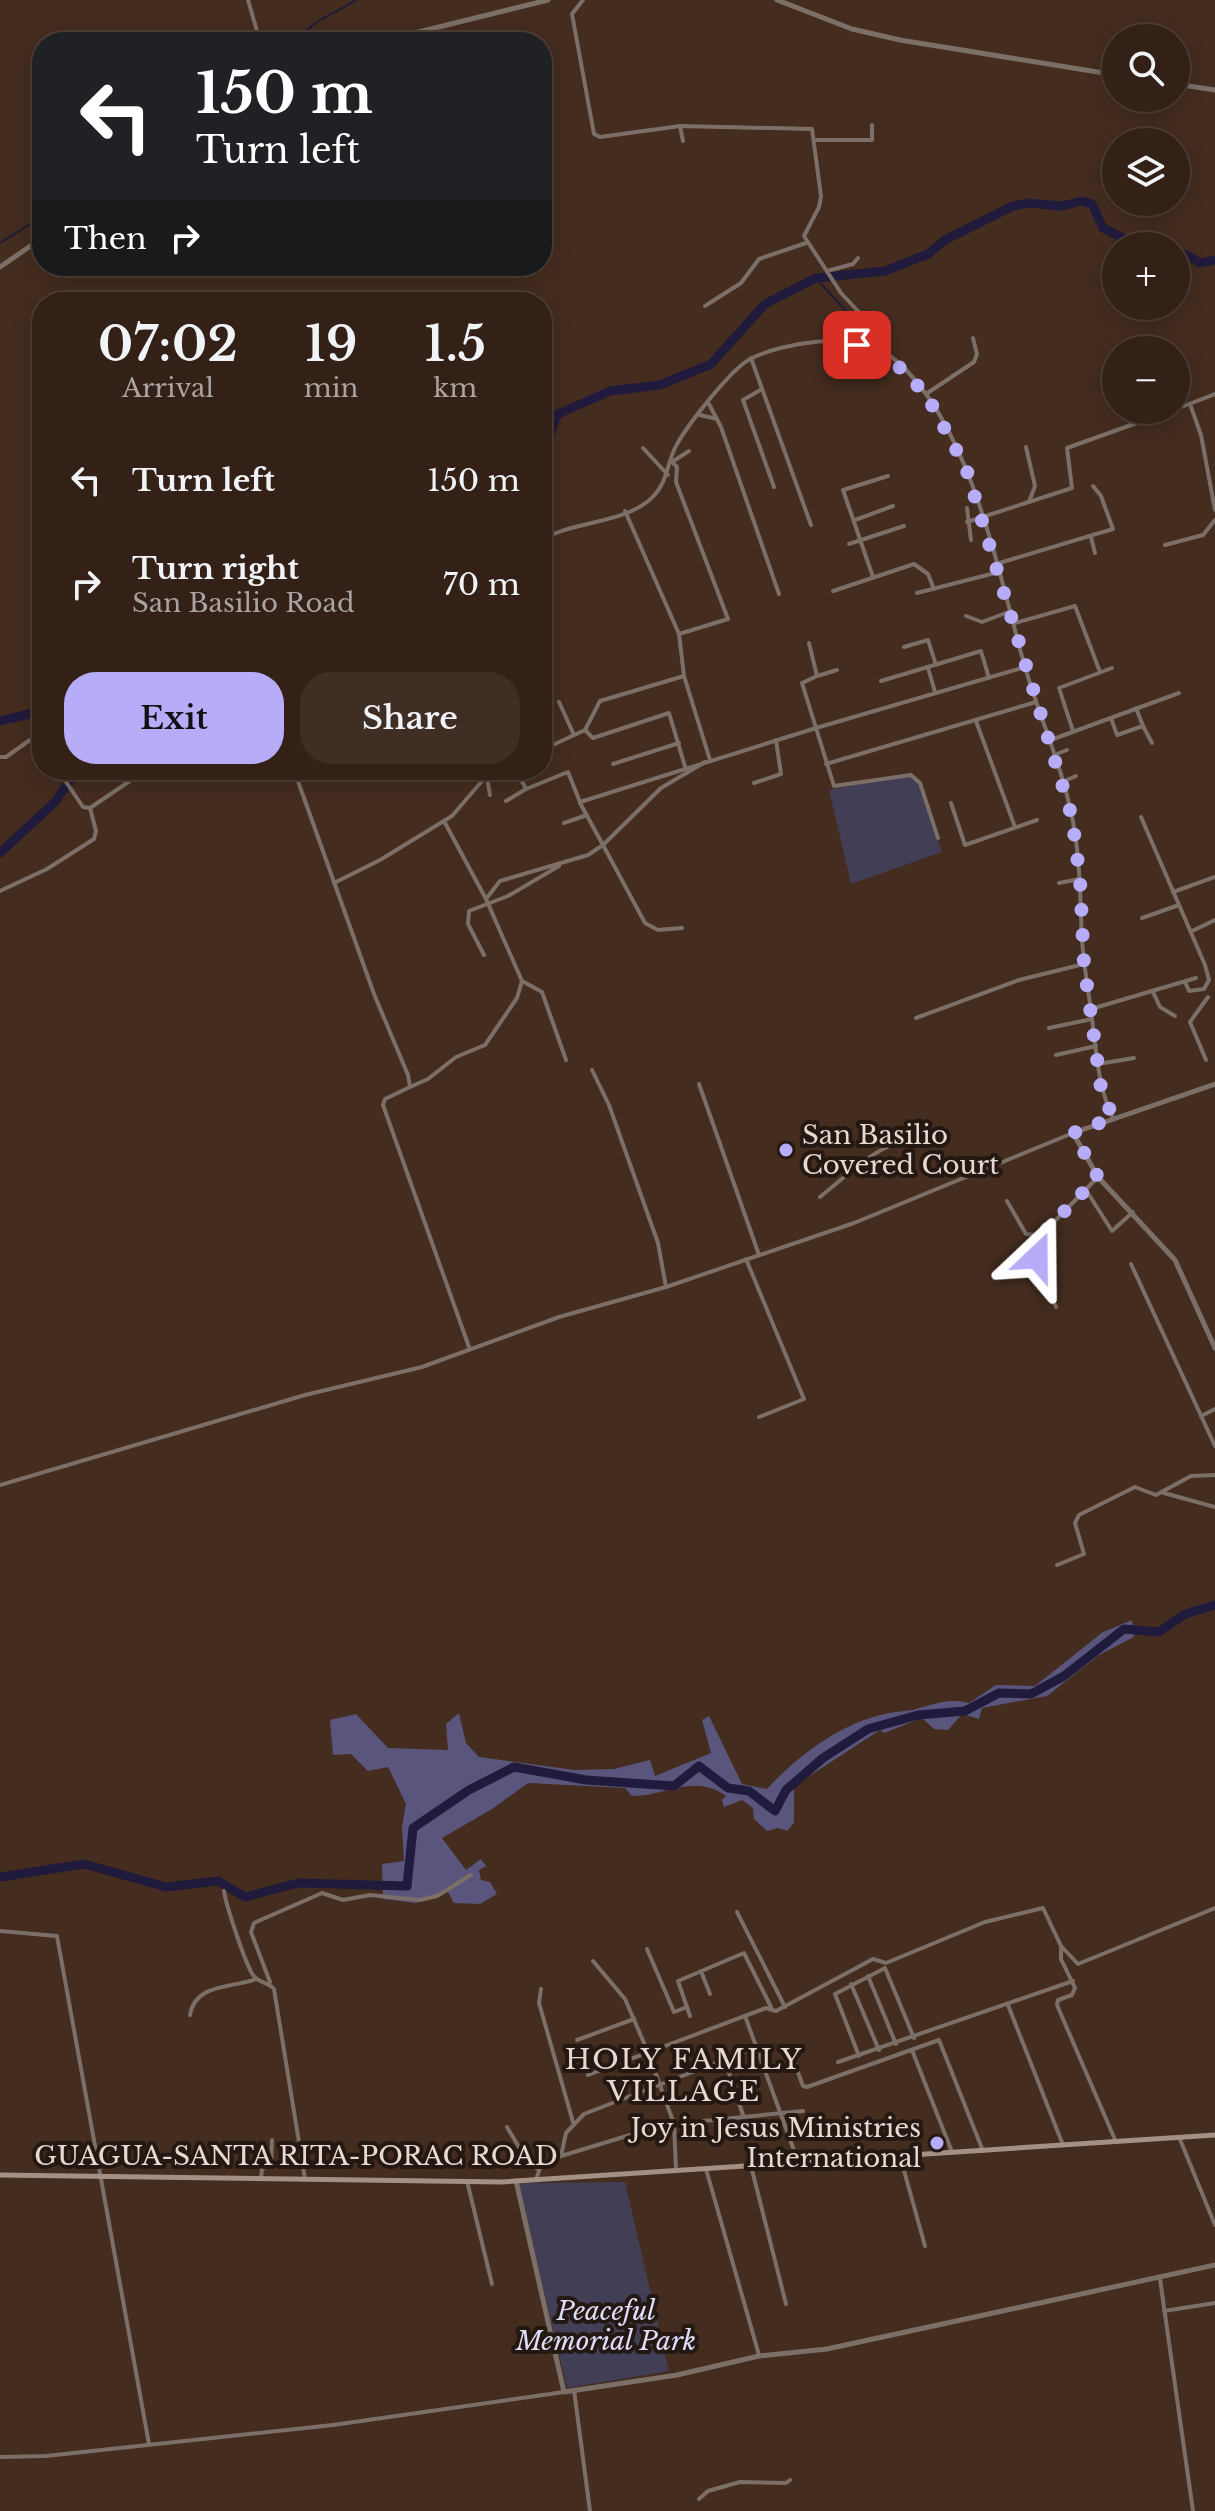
<!DOCTYPE html>
<meta charset="utf-8">
<style>
:root{--surface:#332117;--page:#3e2e24;--text:#f1f3f6;--muted:#a9a3a1;--line:#4e3e36;--accent:#b6acf8}
body{margin:0;font-family:"Libre Baskerville",serif;background:var(--page);color:var(--text);height:100vh;display:flex;flex-direction:column;font-size:30px;white-space:nowrap}
*{box-sizing:border-box;margin:0}
p{font-size:26px;color:var(--muted)}
.icon{flex:none;width:44px;height:44px;fill:none;stroke:currentColor;stroke-width:2;stroke-linecap:round;stroke-linejoin:round}
.map{position:relative;flex:1;overflow:hidden}
.side{position:absolute;left:32px;top:292px;width:520px;height:488px;display:flex;flex-direction:column;background:var(--surface);border-radius:32px;box-shadow:0 4px 20px #0003,0 0 0 2px var(--line)}
.side>*{flex:none}
.top-card{position:absolute;left:32px;top:32px;width:520px;height:244px;border-radius:32px;box-shadow:0 4px 20px #0003,0 0 0 2px var(--line);background:#202124;color:#fff;overflow:hidden}
.controls{position:absolute;left:1102px;top:24px;display:grid;gap:16px}
.controls a{display:grid;place-items:center;width:88px;height:88px;border-radius:50%;background:var(--surface);box-shadow:0 4px 20px #0003,0 0 0 2px var(--line);font-size:40px}
.pin{position:absolute;display:grid;place-items:center;width:68px;height:68px;color:#fff;margin:-34px;border-radius:16px;box-shadow:0 4px 12px #0006}
.me{position:absolute;width:88px;margin:-44px;rotate:23deg;stroke-linejoin:round;filter:drop-shadow(0 0 6px #0008)}
.turn{display:flex;align-items:center;gap:28px;height:168px;padding:0 32px;font-size:36px}
.turn .icon{width:104px;height:104px;stroke-width:2.5}
.turn b{display:block;font-size:56px;line-height:68px}
.then{display:flex;align-items:center;height:76px;padding:0 32px;background:#0003;gap:16px;font-size:30px}
.eta{display:flex;justify-content:space-evenly;align-items:center;height:136px;text-align:center}
.eta b{font-size:48px;font-weight:600;line-height:56px}
.button{display:flex;gap:16px;margin-top:auto;padding:16px 32px}
.button a{flex:1;height:92px;border-radius:32px;background:var(--accent);color:#111;font-size:32px;font-weight:600;line-height:92px;text-align:center}
.button a+a{background:var(--page);color:var(--text)}
ul{padding:0;list-style:none}
li{display:flex;align-items:center;gap:24px;height:104px;padding:0 32px}
li div{flex:1}
li b{display:block;font-size:30px}
li em{font-style:normal}
.map>svg:first-child{display:block}
.green{fill:#413e55}
.forest{fill:#5a557c}
.lines{fill:none;stroke-linecap:round;stroke-linejoin:round}
.stream{stroke:#201a3c;stroke-width:2}
.river{stroke:#201a3c;stroke-width:9}
.minor{stroke:#7c6f68;stroke-width:4}
.tertiary{stroke:#7c6f68;stroke-width:5}
.secondary{stroke:#a49186;stroke-width:5}
.route{stroke:#b6acf8;stroke-width:14;stroke-dasharray:0 25.2}
.poi-dot{fill:#b6acf8;stroke:#231812;stroke-width:3}
.labels{text-anchor:middle;stroke-width:8;stroke-linejoin:round;paint-order:stroke}
.poi-label{font-size:26px;fill:#e8d8d0;stroke:#231812;text-anchor:start}
.street-label{font-size:26px;fill:#e8d8d0;stroke:#231812}
.park-label{font-size:26px;font-style:italic;fill:#dedcf7;stroke:#231812}
.neighbourhood-label{font-size:28px;letter-spacing:2px;fill:#e8d8d0;stroke:#231812}
</style>
<div class="map">
<svg width="1215" height="2511" viewBox="0 0 1215 2511">
<rect width="100%" height="100%" fill="#442c1f"/>
<g class="green">
<path d="M906,775L918,781L942,852L851,884L829,790Z"/>
<path d="M625,2182L669,2371L567,2388L518,2183Z"/>
</g>
<path class="forest" d="M1132,1620L1134,1637L1099,1655L1047,1696L982,1708L979,1719L962,1714L948,1730L934,1729L922,1718L884,1733L880,1730L794,1786V1823L787,1831L778,1828L767,1831L754,1819L753,1808L742,1800L724,1807L722,1800L726,1796C694,1773 667,1796 632,1796L625,1788L528,1783L492,1809L442,1838L466,1870L481,1859L486,1866L479,1870L481,1880L490,1882L497,1894L480,1904L454,1903L448,1892L416,1903L383,1899L382,1864L404,1861L402,1827L406,1804L388,1767L368,1771L351,1754L333,1755L330,1720L356,1714L388,1748L448,1750L446,1724L459,1713L466,1743L479,1757L574,1770L614,1769L650,1760L655,1776L711,1753L702,1720L709,1716L742,1784L767,1789C797,1756 841,1723 885,1714C895,1711 906,1712 916,1709C936,1704 948,1698 969,1703L996,1685L1035,1686L1103,1632Z"/>
<g class="lines">
<g class="stream">
<path d="M296,42C316,17 332,16 356,0"/>
<path d="M0,243L42,217"/>
<path d="M816,278L876,344"/>
</g>
<g class="river">
<path d="M1176,262L1185,254L1200,263L1215,260"/>
<path d="M542,466C550,448 547,433 558,414L610,391L660,385L711,364L765,304L816,278L885,271L928,254L945,240L1013,206L1027,203L1062,206L1082,201L1092,204L1103,228L1138,246"/>
<path d="M0,721L42,711"/>
<path d="M0,853L55,802L77,770"/>
<path d="M0,1877L84,1864L166,1887L218,1881L245,1897L298,1883L407,1886L413,1828L469,1790L514,1767L586,1780L674,1786L699,1766L728,1788L749,1791L775,1811L786,1790L823,1758L868,1729L918,1715L965,1711L999,1693L1031,1694L1064,1676L1124,1629L1159,1632L1185,1614L1215,1605"/>
</g>
<g class="minor">
<path d="M248,0L257,31L266,42"/>
<path d="M583,0L572,14L594,134L600,137L680,126"/>
<path d="M816,140H872V125"/>
<path d="M683,141L680,126L812,129L821,196L819,207L804,236L841,293L880,335L882,350"/>
<path d="M827,271L853,264L858,258"/>
<path d="M705,306L741,283L759,259L806,243"/>
<path d="M751,358L811,525"/>
<path d="M762,389L743,400L774,487"/>
<path d="M926,394L974,362L977,354L973,338"/>
<path d="M709,404L721,427L779,594"/>
<path d="M1190,404L1201,435L1215,510"/>
<path d="M1176,409L1215,394"/>
<path d="M700,415L717,419"/>
<path d="M1026,447L1035,486L1029,502"/>
<path d="M643,448L668,475"/>
<path d="M967,508L971,540"/>
<path d="M625,511L679,634L684,676L710,760"/>
<path d="M855,520L893,506"/>
<path d="M967,522L1072,488L1067,448L1173,410"/>
<path d="M1091,537L1095,553"/>
<path d="M542,540C573,521 618,524 647,502C668,485 665,469 675,448C685,428 732,367 752,358C783,343 855,331 885,352C969,411 998,573 1025,667C1041,722 1067,777 1075,834C1081,870 1080,905 1082,940C1084,970 1090,998 1093,1027C1097,1059 1099,1089 1113,1118"/>
<path d="M849,544L904,526"/>
<path d="M1165,545L1203,535L1215,520"/>
<path d="M996,564L1113,529L1101,496L1093,486"/>
<path d="M873,577L843,490L888,476"/>
<path d="M833,591L914,564L928,574L934,589"/>
<path d="M917,593L999,572"/>
<path d="M966,616L982,622L1011,611"/>
<path d="M1015,623L1075,606L1100,672"/>
<path d="M679,634L728,619L676,482L677,467L672,462L689,451"/>
<path d="M904,647L928,640L936,665"/>
<path d="M928,668L935,692"/>
<path d="M817,676L837,670"/>
<path d="M881,681L981,651L989,678"/>
<path d="M559,702L574,735"/>
<path d="M1111,718L1117,735L1143,726L1136,708"/>
<path d="M976,721L1015,827"/>
<path d="M1143,726L1152,743"/>
<path d="M585,730L593,738L669,713L687,773"/>
<path d="M1073,731L1059,688L1112,668"/>
<path d="M1048,741L1179,693"/>
<path d="M542,750L585,730L600,701L684,676"/>
<path d="M1054,755L1067,750"/>
<path d="M0,757H6L30,740L42,749"/>
<path d="M613,764L679,743"/>
<path d="M826,764L1036,702"/>
<path d="M58,770L83,807L90,808"/>
<path d="M294,770L374,994L408,1075L410,1087L385,1099L383,1105L469,1347"/>
<path d="M516,770L526,789L568,772L580,802L816,728L802,683L817,676L809,643"/>
<path d="M487,778L490,795"/>
<path d="M1062,782L1076,776"/>
<path d="M754,783L781,774L776,740"/>
<path d="M506,801L526,789"/>
<path d="M951,803L965,845L1037,820"/>
<path d="M90,808L146,770"/>
<path d="M1141,817L1205,965L1209,980L1204,989"/>
<path d="M564,823L587,815"/>
<path d="M938,838L920,783L911,775L834,786L816,728L1025,667"/>
<path d="M334,883L380,860L452,816L482,781L502,770"/>
<path d="M1059,883L1080,879"/>
<path d="M0,891L47,869L94,839L96,831L90,808"/>
<path d="M1173,892L1215,877"/>
<path d="M486,899L500,881L588,855L603,845L580,803"/>
<path d="M1142,918L1179,905"/>
<path d="M682,928L658,930L645,923L603,845L661,788L705,762"/>
<path d="M1192,931L1215,920"/>
<path d="M484,955L468,924L469,911L508,896L559,866"/>
<path d="M522,981L542,992L566,1060"/>
<path d="M1185,982L1189,991L1204,989"/>
<path d="M1153,992L1160,1007L1175,1016"/>
<path d="M1091,1009L1196,978"/>
<path d="M916,1018L1019,980L1084,964"/>
<path d="M1049,1028L1092,1019"/>
<path d="M1056,1055L1096,1046"/>
<path d="M1206,1060L1190,1022L1208,997"/>
<path d="M1098,1064L1134,1058"/>
<path d="M592,1070L609,1105L658,1243L666,1287"/>
<path d="M699,1084L759,1255"/>
<path d="M410,1087L428,1079L456,1057L485,1045L517,998L522,981L486,899L444,821"/>
<path d="M1086,1190L1112,1231L1133,1212"/>
<path d="M820,1197C853,1171 883,1137 928,1137"/>
<path d="M1007,1201L1026,1234L1036,1235"/>
<path d="M746,1259L804,1399L759,1417"/>
<path d="M1131,1264L1215,1446"/>
<path d="M1056,1307L1040,1270L1036,1235L1046,1230L1098,1177"/>
<path d="M1201,1416L1215,1409"/>
<path d="M0,1485L305,1395L422,1367L559,1317L666,1287L854,1223L1073,1133"/>
<path d="M1164,1493L1215,1507"/>
<path d="M1057,1565L1084,1554L1075,1523L1079,1515L1135,1487L1156,1495L1191,1476L1215,1475"/>
<path d="M224,1891C226,1905 245,1963 253,1975C258,1983 268,1982 274,1989L305,2179"/>
<path d="M737,1912L785,2007"/>
<path d="M0,1931L57,1936L149,2444"/>
<path d="M1061,1948V1959L1075,1988L1072,1995L1058,2000L1057,2005L1116,2142"/>
<path d="M647,1949L674,2012L687,2007"/>
<path d="M593,1961L625,1999L648,2052L674,2124L676,2170"/>
<path d="M701,1971L710,1994"/>
<path d="M868,1976L896,2044"/>
<path d="M270,1982L251,1932L254,1923L322,1893L343,1900L370,1895L420,1900L437,1896L471,1875"/>
<path d="M851,1984L879,2050"/>
<path d="M541,1989L539,2003L573,2122"/>
<path d="M1008,2005L1063,2145"/>
<path d="M190,2015C195,1983 233,1988 256,1979"/>
<path d="M690,2016L678,1981L744,1953L771,2007"/>
<path d="M745,2016L799,2164"/>
<path d="M577,2040L634,2019"/>
<path d="M912,2050L952,2152"/>
<path d="M859,2056L835,1994L885,1968L914,2038"/>
<path d="M793,2059L803,2086L807,2087L939,2040L983,2151"/>
<path d="M725,2061L744,2118"/>
<path d="M838,2062L1073,1981"/>
<path d="M588,2075L766,2008L776,2011L873,1959L886,1963L985,1922L1043,1908L1061,1946L1078,1964L1215,1908"/>
<path d="M507,2127L529,2164L538,2169"/>
<path d="M1179,2137L1215,2225"/>
<path d="M561,2156L566,2133L584,2114L757,2047"/>
<path d="M887,2165L903,2167L925,2246"/>
<path d="M751,2166L786,2304"/>
<path d="M706,2169L759,2355"/>
<path d="M261,2178L262,2169L271,2165L272,2140"/>
<path d="M536,2179L541,2166L561,2156L663,2125L803,2111"/>
<path d="M467,2181L492,2284"/>
<path d="M1160,2279L1193,2511"/>
<path d="M1164,2311L1215,2303"/>
<path d="M574,2390L590,2511"/>
<path d="M0,2457L46,2456L333,2425L564,2392"/>
<path d="M699,2499L708,2491L740,2482L786,2483L790,2480"/>
</g>
<g class="tertiary">
<path d="M777,0L852,29L900,40L1116,75"/>
<path d="M378,42L548,0"/>
<path d="M1176,84L1215,90"/>
<path d="M0,267L42,238"/>
<path d="M1215,1084L1073,1133L1098,1177L1175,1260L1215,1348"/>
<path d="M516,2181L564,2392L677,2375L759,2356L827,2349L1215,2265"/>
</g>
<path class="secondary" d="M0,2175L502,2182L1215,2135"/>
</g>
<g class="lines">
<path class="route" d="M857,345L882,350L926,394L966,468L1072,817L1080,879L1084,964L1101,1088L1113,1118L1073,1133L1098,1177L1046,1230L1036,1235L1037,1257"/>
</g>
<g class="poi-dot">
<circle cx="786" cy="1150" r="8"/>
<circle cx="937" cy="2143" r="8"/>
</g>
<g class="labels">
<g class="poi-label">
<text x="802" y="1144">San Basilio<tspan x="802" dy="30">Covered Court</tspan></text>
<text x="921" y="2137" text-anchor="end">Joy in Jesus Ministries<tspan x="921" dy="30">International</tspan></text>
</g>
<g class="street-label">
<text x="296" y="2165">GUAGUA-SANTA RITA-PORAC ROAD</text>
</g>
<g class="park-label">
<text x="606" y="2320">Peaceful<tspan x="606" dy="30">Memorial Park</tspan></text>
</g>
<g class="neighbourhood-label">
<text x="684" y="2069">HOLY FAMILY<tspan x="684" dy="32">VILLAGE</tspan></text>
</g>
</g>
</svg>
<div class="controls">
<a><svg class="icon" aria-label="search" viewBox="0 0 24 24"><circle cx="10" cy="10" r="6"/><path d="M15 15l6 6"/></svg></a>
<a><svg class="icon" aria-label="layers" viewBox="0 0 24 24"><path d="M12 4l9 5-9 5-9-5zM3 14l9 5 9-5"/></svg></a>
<a>+</a>
<a>−</a>
</div>
<div class="pin" style="left:857px;top:345px;background:#d93025"><svg class="icon" aria-label="arrive" viewBox="0 0 24 24"><path d="M6 21V4h12l-3 4 3 4H6"/></svg></div>
<svg class="me" style="left:1037px;top:1257px" viewBox="-20 -20 40 40"><path d="M0-17L14 15 0 8-14 15z" fill="#b6acf8" stroke="#fff" stroke-width="4"/></svg>
<div class="top-card">
<div class="turn"><svg class="icon" aria-label="left" viewBox="0 0 24 24"><path d="M17 20v-9H6M10 6l-5 5 5 5"/></svg><div><b>150 m</b>Turn left</div></div>
<div class="then">Then<svg class="icon" aria-label="right" viewBox="0 0 24 24"><path d="M7 20v-9h11M14 6l5 5-5 5"/></svg></div>
</div>
<section class="side">
<div class="eta">
<div><b>07:02</b><p>Arrival</p></div>
<div><b>19</b><p>min</p></div>
<div><b>1.5</b><p>km</p></div>
</div>
<ul>
<li><svg class="icon" aria-label="left" viewBox="0 0 24 24"><path d="M17 20v-9H6M10 6l-5 5 5 5"/></svg><div><b>Turn left</b></div><em>150 m</em></li>
<li><svg class="icon" aria-label="right" viewBox="0 0 24 24"><path d="M7 20v-9h11M14 6l5 5-5 5"/></svg><div><b>Turn right</b><p>San Basilio Road</p></div><em>70 m</em></li>
</ul>
<div class="button"><a>Exit</a><a>Share</a></div>
</section>
</div>
